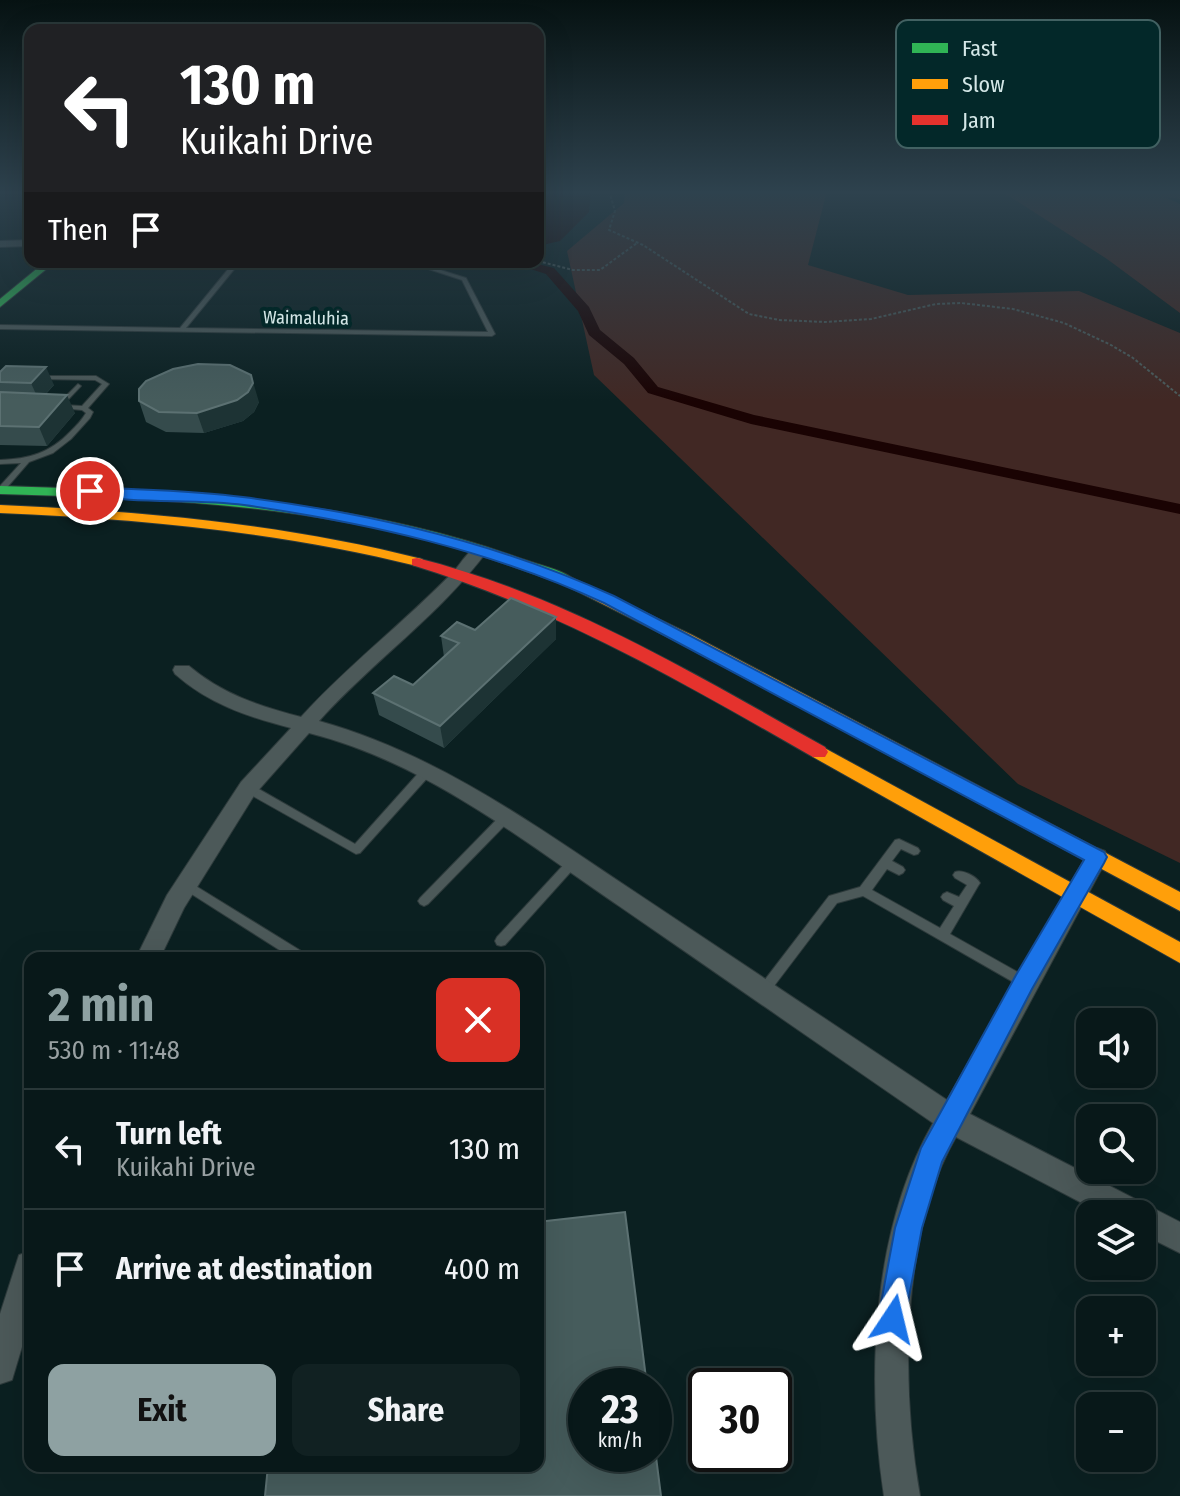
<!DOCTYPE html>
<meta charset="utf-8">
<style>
:root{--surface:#081819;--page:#112122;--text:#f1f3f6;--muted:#98a0a2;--line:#293738;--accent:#8ea1a2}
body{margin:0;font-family:"Fira Sans Condensed",sans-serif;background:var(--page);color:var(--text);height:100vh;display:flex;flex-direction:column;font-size:30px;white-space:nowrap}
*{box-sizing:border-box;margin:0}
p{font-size:26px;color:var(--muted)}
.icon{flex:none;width:44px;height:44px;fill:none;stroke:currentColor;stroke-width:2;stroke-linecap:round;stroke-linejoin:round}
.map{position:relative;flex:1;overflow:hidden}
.details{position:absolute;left:24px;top:952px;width:520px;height:520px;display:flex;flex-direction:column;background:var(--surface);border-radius:16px;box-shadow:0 8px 32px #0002,0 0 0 2px var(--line)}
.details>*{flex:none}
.guide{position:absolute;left:24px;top:24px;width:520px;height:244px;border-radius:16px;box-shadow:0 8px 32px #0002,0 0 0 2px var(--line);background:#202124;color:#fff;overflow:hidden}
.tools{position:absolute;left:1076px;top:1008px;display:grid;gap:16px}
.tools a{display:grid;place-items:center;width:80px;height:80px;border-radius:16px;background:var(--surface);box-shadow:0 8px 32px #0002,0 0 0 2px var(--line);font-size:40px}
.speed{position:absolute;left:568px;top:1368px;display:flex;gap:16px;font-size:40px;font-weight:700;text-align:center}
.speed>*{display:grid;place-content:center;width:104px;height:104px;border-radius:50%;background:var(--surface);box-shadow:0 8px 32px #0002,0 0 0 2px var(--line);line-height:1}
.speed small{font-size:20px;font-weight:400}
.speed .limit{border:4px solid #111;border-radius:12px;background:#fff;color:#111}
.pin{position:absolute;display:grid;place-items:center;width:68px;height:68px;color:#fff;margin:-34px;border:4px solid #fff;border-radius:50%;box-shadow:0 2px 8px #0007}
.me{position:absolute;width:88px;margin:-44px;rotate:10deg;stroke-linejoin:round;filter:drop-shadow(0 0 6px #0008)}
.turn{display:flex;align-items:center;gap:28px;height:168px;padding:0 24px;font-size:36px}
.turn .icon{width:104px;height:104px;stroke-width:2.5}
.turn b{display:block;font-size:56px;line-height:68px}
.then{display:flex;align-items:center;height:76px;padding:0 24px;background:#0003;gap:16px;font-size:30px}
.round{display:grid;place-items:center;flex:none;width:84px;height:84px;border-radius:16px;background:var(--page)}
.overview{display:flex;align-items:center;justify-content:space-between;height:136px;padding:0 24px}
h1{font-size:48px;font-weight:700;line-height:60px;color:var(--accent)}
.action{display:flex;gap:16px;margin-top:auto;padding:16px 24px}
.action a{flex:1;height:92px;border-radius:16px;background:var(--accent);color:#111;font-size:32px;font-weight:700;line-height:92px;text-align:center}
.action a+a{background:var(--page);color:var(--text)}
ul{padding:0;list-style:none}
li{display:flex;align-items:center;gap:24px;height:120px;padding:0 24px;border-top:2px solid var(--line)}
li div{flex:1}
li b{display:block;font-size:30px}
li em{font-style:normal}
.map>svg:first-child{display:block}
.green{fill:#412824}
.water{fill:#1a0303}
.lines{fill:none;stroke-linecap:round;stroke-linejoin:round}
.canal{fill:#1a0303;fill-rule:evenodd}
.lane-casing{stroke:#2d3a3b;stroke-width:2}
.street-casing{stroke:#2d3a3b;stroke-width:2}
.fast-casing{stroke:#2d3a3b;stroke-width:2}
.slow-casing{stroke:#2d3a3b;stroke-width:2}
.jam-casing{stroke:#2d3a3b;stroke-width:2}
.path{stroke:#4c5b5b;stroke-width:2;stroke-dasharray:3 2;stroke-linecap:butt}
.lane{fill:#4c5959;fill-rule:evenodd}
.street{fill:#4c5959;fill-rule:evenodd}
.fast{fill:#30b455;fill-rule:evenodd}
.slow{fill:#ff9f0a;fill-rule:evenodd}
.jam{fill:#e5322d;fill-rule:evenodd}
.wall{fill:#354b4c}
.shaded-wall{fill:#1d3334}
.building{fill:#465c5c;stroke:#5c7172;stroke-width:2}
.route{fill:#1a73e8;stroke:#114b97;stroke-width:2}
.labels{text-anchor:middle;stroke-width:8;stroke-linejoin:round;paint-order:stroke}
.far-street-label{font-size:18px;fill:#d4e7e7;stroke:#032829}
.key{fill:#032829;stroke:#426162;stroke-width:2}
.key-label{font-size:22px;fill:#d4e7e7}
</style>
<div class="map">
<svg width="1180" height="1496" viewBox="0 0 1180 1496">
<rect width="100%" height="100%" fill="#0b2021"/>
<g class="green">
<path d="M625,191H827L808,265L908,295L1079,291L1180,333V863L1018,784L594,375L567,251L624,203Z"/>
<path d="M1001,191H1180V199L1165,197L1180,204V313L1107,259Z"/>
</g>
<path class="water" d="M591,191L589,212L560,241L538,246V191Z"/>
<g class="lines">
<path class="canal" d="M509,262H529L554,268L589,307L600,330L634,358L658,387L754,415L1180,504V514L751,424L648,393L624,364L589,335L578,311L546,274Z"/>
<defs>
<g id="lane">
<path d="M234,262H240L186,328L488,332L462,280L407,262H415L466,278L495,334L492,336L0,329V325L180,328Z"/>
<path d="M37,376H96L109,384L88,408L93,412L90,418L71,439L53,453L29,462L3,492H0V486L21,463L0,464V460C29,459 50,453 70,432C76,426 82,420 86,413L82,410L60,408L57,407V405L78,384L81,386L63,405L82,406L102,384L95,380L39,379L37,378Z"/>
<path d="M426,768L430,769L431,772L430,775L360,853L356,854L244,791L243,788L244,785H252L355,844L422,769Z"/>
<path d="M505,814L509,815L510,818L509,821L428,904L424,906L420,904L418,901L420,898L501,815Z"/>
<path d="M899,839L918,848L920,851L918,854L914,855L901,849L892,861L903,867L905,870L903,873L899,875L887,869L872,890L940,928L954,906L943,900L941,897L943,894L947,892L959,897L967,885L955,878L953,875L955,872C962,869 976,876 980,883L978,886L950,934L1028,978L1030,982L1028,986L1024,988L1020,986L863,896L837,903L768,994L764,996L760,994L758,990L760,986L829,896L860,887L895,840Z"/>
<path d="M572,858L576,860L578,863L576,866L505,945L501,946L497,945L495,941L497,937L568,860Z"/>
<path d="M186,880L306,954L308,958H292L182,888L180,885L182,882Z"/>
</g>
<g id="street">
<path d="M30,240V246L0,247V241Z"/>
<path d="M480,545L488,550C441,614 372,662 319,721C438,754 537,827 638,894C741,963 844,1031 947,1100L1089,851L1097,848L1105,851L1108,857L970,1114L1180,1222V1253L1142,1234V1214H1103L956,1137C900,1234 901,1389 920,1496H884C866,1377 872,1230 933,1123C828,1051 724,978 619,906C522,840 425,762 309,733L255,794L184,908L160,958H136L167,895L241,782L291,728C248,717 209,704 175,674L173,670L175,666H189C222,694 259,706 301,717C349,664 405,622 454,571C462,562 469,549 480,545Z"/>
<path d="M30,1251V1320L12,1380L0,1384V1314L19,1255Z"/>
</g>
<g id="fast">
<path d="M45,262H55L0,307V299Z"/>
<path d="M0,486C175,491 356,498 522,559C539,565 565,570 577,582L570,587L565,585C521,569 477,553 431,541C291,503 144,498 0,494Z"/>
</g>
<g id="slow">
<path d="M0,505C143,511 283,524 422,559L424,562L417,566C280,532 141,519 0,513Z"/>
<path d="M570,577L692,635L1180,892V911L680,643L565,585L563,582Z"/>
<path d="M819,745L1180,942V963L813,757L810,752L813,747Z"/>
</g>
<path id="jam" d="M417,558C564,595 694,674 825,747L828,752L825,757H813C680,681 559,610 412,565V559Z"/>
</defs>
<use href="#lane" class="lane-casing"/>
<use href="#street" class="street-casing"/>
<use href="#fast" class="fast-casing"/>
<use href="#slow" class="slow-casing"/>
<use href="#jam" class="jam-casing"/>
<g class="path">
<path d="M609,191L615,211L609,230L643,245L749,314L779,320L825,322L871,319L936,304L961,303L1013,309L1064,323L1111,345L1133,358L1180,396"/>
<path d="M538,261L573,270H600L637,243"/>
</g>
<use href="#lane" class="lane"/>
<use href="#street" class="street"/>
<use href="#fast" class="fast"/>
<use href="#slow" class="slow"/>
<use href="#jam" class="jam"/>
</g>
<g class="wall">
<path d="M0,372L54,385L46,394L75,413L47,446L0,445Z"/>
<path d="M139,401L259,402L254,412L243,421L204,433L166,432L146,422Z"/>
<path d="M475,630L556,639L444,748L379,715L373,693L413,685L444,657L441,636Z"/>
</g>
<g class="shaded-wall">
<path d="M46,367L54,385L39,401L31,383Z"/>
<path d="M251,375L259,402L254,412L243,421L204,433L197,413Z"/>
<path d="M67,395L75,413L47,446L39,427Z"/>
<path d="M556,617V639L444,748L440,726Z"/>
</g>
<g class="building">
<path d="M198,364L230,365L251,375L253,383L248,392L237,400L197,413L159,412L139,401V389L146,381L173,369Z"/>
<path d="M6,366L46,367L31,383L0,382V372Z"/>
<path d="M0,392L67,395L39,427L0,426Z"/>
<path d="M511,598L556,617L440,726L373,693L394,676L413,685L459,643L441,636L457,622L475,630Z"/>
<path d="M625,1212L647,1386H586V1454H654V1441L661,1496H265L268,1466H538V1222Z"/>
</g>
<linearGradient id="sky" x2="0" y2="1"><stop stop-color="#061212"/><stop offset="0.48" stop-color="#2e424e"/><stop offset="1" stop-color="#2e424e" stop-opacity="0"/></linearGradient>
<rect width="1180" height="401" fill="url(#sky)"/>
<path class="route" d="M90,487C141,490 193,490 243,497C370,513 498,543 614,596L1104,852L1107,857L1104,863L1032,989L942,1162L922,1228L903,1329L893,1333L883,1329L878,1319L895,1228L921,1148L1016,975L1084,860L604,603C490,550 368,523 244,505C192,498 137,505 85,494L83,491Z"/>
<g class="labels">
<g class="far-street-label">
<text transform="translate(306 318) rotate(1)" y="6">Waimaluhia</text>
</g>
</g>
<rect x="896" y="20" width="264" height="128" rx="12" class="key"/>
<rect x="912" y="43" width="36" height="10" fill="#30b455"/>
<rect x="912" y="79" width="36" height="10" fill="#ff9f0a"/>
<rect x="912" y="115" width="36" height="10" fill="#e5322d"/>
<g class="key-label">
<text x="962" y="56">Fast</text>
<text x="962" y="92">Slow</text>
<text x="962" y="128">Jam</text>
</g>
</svg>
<div class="tools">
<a><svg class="icon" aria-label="sound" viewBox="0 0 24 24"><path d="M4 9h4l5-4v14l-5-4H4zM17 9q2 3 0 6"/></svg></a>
<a><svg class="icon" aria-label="search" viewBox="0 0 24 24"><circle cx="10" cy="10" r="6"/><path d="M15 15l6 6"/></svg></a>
<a><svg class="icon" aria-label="layers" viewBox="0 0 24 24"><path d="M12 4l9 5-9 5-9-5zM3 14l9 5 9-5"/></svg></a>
<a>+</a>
<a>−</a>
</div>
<div class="speed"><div>23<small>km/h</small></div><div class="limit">30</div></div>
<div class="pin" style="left:90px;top:491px;background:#d93025"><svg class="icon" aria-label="arrive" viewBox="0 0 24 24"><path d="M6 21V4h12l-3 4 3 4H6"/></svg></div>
<svg class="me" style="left:893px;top:1319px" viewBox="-20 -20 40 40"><path d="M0-17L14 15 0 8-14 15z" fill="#1a73e8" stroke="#fff" stroke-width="4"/></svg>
<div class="guide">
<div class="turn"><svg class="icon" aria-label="left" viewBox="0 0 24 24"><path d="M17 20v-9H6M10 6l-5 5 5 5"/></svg><div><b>130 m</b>Kuikahi Drive</div></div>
<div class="then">Then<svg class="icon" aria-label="arrive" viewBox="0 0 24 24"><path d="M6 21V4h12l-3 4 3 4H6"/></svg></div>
</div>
<section class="details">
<div class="overview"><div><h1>2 min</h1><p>530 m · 11:48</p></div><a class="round" style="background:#d93025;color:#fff"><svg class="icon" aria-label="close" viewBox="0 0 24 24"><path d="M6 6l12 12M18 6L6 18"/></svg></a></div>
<ul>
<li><svg class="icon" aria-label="left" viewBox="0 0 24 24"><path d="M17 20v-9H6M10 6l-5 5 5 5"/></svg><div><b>Turn left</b><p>Kuikahi Drive</p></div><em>130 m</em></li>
<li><svg class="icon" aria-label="arrive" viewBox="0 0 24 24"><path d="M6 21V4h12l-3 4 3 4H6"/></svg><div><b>Arrive at destination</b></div><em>400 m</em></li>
</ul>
<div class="action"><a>Exit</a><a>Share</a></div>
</section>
</div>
